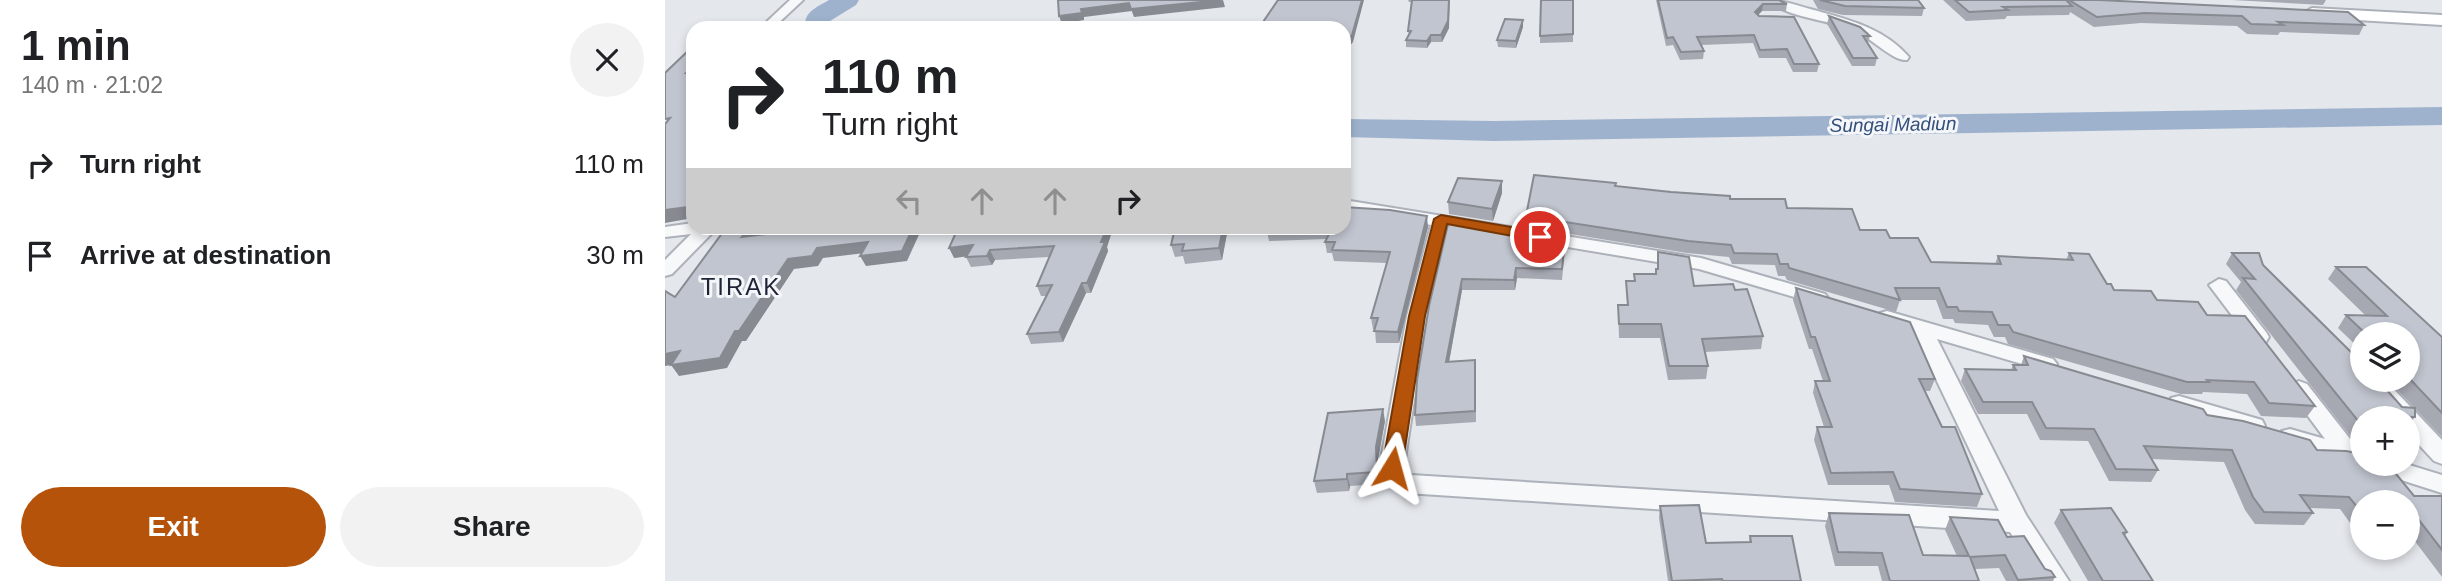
<!DOCTYPE html>
<meta charset="utf-8">
<style>
:root{--surface:#fff;--page:#f2f2f2;--text:#202124;--muted:#757577;--accent:#b45309}
body{margin:0;font-family:Arial,sans-serif;background:var(--page);color:var(--text);height:100vh;display:flex;flex-direction:column;font-size:26px;white-space:nowrap}
*{box-sizing:border-box;margin:0}
p{font-size:23px;color:var(--muted)}
.icon{flex:none;width:38px;height:38px;fill:none;stroke:currentColor;stroke-width:2;stroke-linecap:round;stroke-linejoin:round}
.map{position:relative;flex:1;overflow:hidden}
.side{display:flex;flex-direction:column;background:var(--surface);width:665px}
.side>*{flex:none}
.hud{position:absolute;left:21px;top:21px;width:665px;height:214px;border-radius:21px;box-shadow:0 4px 10px #0003;background:#fff;color:var(--text);overflow:hidden}
.buttons{position:absolute;left:1685px;top:322px;display:grid;gap:14px}
.buttons a{display:grid;place-items:center;width:70px;height:70px;border-radius:50%;background:var(--surface);box-shadow:0 4px 10px #0003;font-size:35px}
.pin{position:absolute;display:grid;place-items:center;width:60px;height:60px;color:#fff;margin:-30px;border:4px solid #fff;border-radius:50%;box-shadow:0 2px 7px #0007}
.me{position:absolute;width:77px;margin:-38px;rotate:8deg;stroke-linejoin:round;filter:drop-shadow(0 0 5px #0008)}
.turn{display:flex;align-items:center;gap:24px;height:147px;padding:0 21px;font-size:32px}
.turn .icon{width:91px;height:91px;stroke-width:2.5}
.turn b{display:block;font-size:49px;line-height:60px}
.lanes{display:flex;align-items:center;height:66px;padding:0 21px;background:#0003;justify-content:center;gap:35px;direction:ltr}
.lanes .off{opacity:.35}
.round{display:grid;place-items:center;flex:none;width:74px;height:74px;border-radius:37px;background:var(--page)}
.overview{display:flex;align-items:center;justify-content:space-between;height:119px;padding:0 21px}
h1{font-size:42px;font-weight:600;line-height:52px}
.action{display:flex;gap:14px;margin-top:auto;padding:14px 21px}
.action a{flex:1;height:80px;border-radius:42px;background:var(--accent);color:#fff;font-size:28px;font-weight:600;line-height:80px;text-align:center}
.action a+a{background:var(--page);color:var(--text)}
ul{padding:0;list-style:none}
li{display:flex;align-items:center;gap:21px;height:91px;padding:0 21px}
li div{flex:1}
li b{display:block;font-size:26px}
li em{font-style:normal}
main{display:flex;flex:1;min-height:0}
.map>svg:first-child{display:block}
.lines{fill:none;stroke-linecap:round;stroke-linejoin:round}
.river{fill:#9eb2cd;fill-rule:evenodd}
.street-casing{stroke:#acb1ba;stroke-width:4}
.secondary-casing{stroke:#acb1ba;stroke-width:4}
.street{fill:#f7f8fa;fill-rule:evenodd}
.secondary{fill:#fff;fill-rule:evenodd}
.wall{fill:#a6a9b2}
.shaded-wall{fill:#878a91}
.building{fill:#c1c5cf;stroke:#878a91;stroke-width:2}
.route{fill:#b45309;stroke:#753606;stroke-width:2}
.labels{text-anchor:middle;stroke-width:6;stroke-linejoin:round;paint-order:stroke}
.far-water-label{font-size:19px;font-style:italic;fill:#334f7b;stroke:#f4f6f9}
.quarter-label{font-size:24px;letter-spacing:2px;fill:#1d2436;stroke:#f4f6f9}
</style>
<main>
<section class="side">
<div class="overview"><div><h1>1 min</h1><p>140 m · 21:02</p></div><a class="round"><svg class="icon" aria-label="close" viewBox="0 0 24 24"><path d="M6 6l12 12M18 6L6 18"/></svg></a></div>
<ul>
<li><svg class="icon" aria-label="right" viewBox="0 0 24 24"><path d="M7 20v-9h11M14 6l5 5-5 5"/></svg><div><b>Turn right</b></div><em>110 m</em></li>
<li><svg class="icon" aria-label="arrive" viewBox="0 0 24 24"><path d="M6 21V4h12l-3 4 3 4H6"/></svg><div><b>Arrive at destination</b></div><em>30 m</em></li>
</ul>
<div class="action"><a>Exit</a><a>Share</a></div>
</section>
<div class="map">
<svg width="1777" height="581" viewBox="0 0 1777 581">
<rect width="100%" height="100%" fill="#e4e7ec"/>
<g class="lines">
<g class="river">
<path d="M164,0H194L191,5L165,21L166,28H140C139,11 151,8 164,0Z"/>
<path d="M1777,107V125L829,141L679,137V119L829,121Z"/>
</g>
<defs>
<g id="street">
<path d="M125,0H138L108,28H95Z"/>
<path d="M1102,0C1118,0 1130,5 1145,9C1181,19 1218,27 1244,57L1242,60C1229,62 1205,37 1190,31C1164,19 1124,19 1102,0Z"/>
<path d="M679,200L1036,258L1160,294L1163,298L1160,302L1153,304L1034,269L783,227L762,316L740,459L741,470L746,475L1334,511L1248,331L1215,321L1212,317L1215,313L1222,311L1388,359L1392,364L1388,369L1381,371L1272,339L1361,515L1404,581H1376L1345,532L741,493C725,488 716,476 716,459L742,316L766,225L679,210Z"/>
<path d="M28,223V228H52L7,274L0,276V260L26,234L0,237V227Z"/>
<path d="M1554,279L1561,281L1601,332L1604,337L1601,342H1587L1544,285Z"/>
<path d="M1698,380H1720L1777,440V464L1769,461L1743,433V418H1730Z"/>
<path d="M1634,381L1642,384L1693,449L1698,450V464H1741L1777,475V493L1705,470L1703,466L1698,468L1617,443L1614,437L1617,431L1625,429L1660,439L1623,389L1626,384Z"/>
<path d="M1514,396L1597,420L1600,426L1597,432L1589,434L1506,410L1503,404L1506,398Z"/>
</g>
<path id="secondary" d="M1647,8L1777,15V25L1641,17L1638,13Z"/>
</defs>
<use href="#street" class="street-casing"/>
<use href="#secondary" class="secondary-casing"/>
<use href="#street" class="street"/>
<use href="#secondary" class="secondary"/>
</g>
<g class="wall">
<path d="M743,0H785L784,28L777,42H766L762,48L741,47V40L744,35L743,31L747,2H744Z"/>
<path d="M876,0H908V42L875,43Z"/>
<path d="M991,0H1114L1122,4L1121,11H1097L1093,15L1154,64L1152,72H1128L1121,58H1094L1088,43L1036,45L1039,51L1038,59L1015,60L1008,45L1001,46Z"/>
<path d="M1148,0H1253L1259,8L1257,16L1178,15L1153,9Z"/>
<path d="M1278,0H1434L1699,25L1694,35L1615,32L1613,35L1582,34L1572,26L1476,23L1429,27L1405,12L1404,15L1342,16L1340,19L1301,21Z"/>
<path d="M1567,0H1661L1658,5Z"/>
<path d="M1164,16L1205,36L1203,43L1212,58L1210,66H1187L1162,24Z"/>
<path d="M858,27L851,48L833,47L832,40Z"/>
<path d="M951,186L1065,199L1122,208L1225,238L1266,262L1330,264L1333,256L1401,260L1404,253L1449,290L1542,315L1650,406L1641,418L1596,416L1582,394L1538,392L1537,394H1516L1343,344L1340,337H1329L1323,325L1290,323L1288,319H1278L1271,300H1235L1231,312L1122,280L1120,276H1113L1110,265L1067,264L1064,257L1022,253L862,227L861,216Z"/>
<path d="M837,193L828,221L784,214L783,202Z"/>
<path d="M763,227L734,343H711L710,329H708L706,318L722,263L669,261L667,253H662L660,242L661,239L604,241L602,231L603,228Z"/>
<path d="M290,228H448L442,247L443,251L426,293H421L398,342L366,344L362,334L381,296H376L372,286L384,257L330,260L327,265L306,267L301,257L302,256L289,258L292,230Z"/>
<path d="M563,228L557,260L520,264L518,256L510,257L506,245Z"/>
<path d="M822,230L900,249L897,280L852,278L850,290H797L784,362L811,371V422L751,426L750,415L764,306Z"/>
<path d="M993,252L1029,286L1070,290L1098,336L1096,349L1040,352L1043,366L1041,379L1003,380L995,338H954L953,305H962L961,281H969V274H990L991,269H992Z"/>
<path d="M1567,253L1598,265L1737,407L1750,417L1743,426V418H1698V447H1694L1571,290L1576,282L1561,264Z"/>
<path d="M1671,267L1777,337V437L1723,380H1743V334H1698V352L1673,328L1681,315H1700L1663,279Z"/>
<path d="M1131,288L1270,379L1265,391H1260L1277,427L1317,494L1312,507L1230,502L1224,485H1163L1149,440L1152,427H1159L1148,393L1150,381H1158L1147,349H1144L1128,300Z"/>
<path d="M1359,356L1652,450L1749,496H1777V577L1743,532V502H1698V531H1691L1675,509L1644,508L1648,513L1639,525L1590,524L1580,510L1559,462L1487,459L1493,470L1486,482L1444,481L1423,441L1375,440L1362,414H1313L1296,381L1300,369L1346,370L1348,365H1356Z"/>
<path d="M720,421L713,459L714,484L685,486L684,491L652,493L649,481Z"/>
<path d="M995,506L1041,543L1084,542L1085,536L1136,581H1003L994,518Z"/>
<path d="M1396,510L1462,532L1460,536L1488,581H1423L1389,523Z"/>
<path d="M1164,513L1258,555L1292,556L1280,530L1285,517L1342,537L1390,577L1388,581H1341L1334,568L1310,569L1314,581H1217L1213,566H1170L1160,526Z"/>
</g>
<g class="shaded-wall">
<path d="M558,0L560,7L469,17L466,9Z"/>
<path d="M697,0H699L688,42L679,53V45Z"/>
<path d="M784,0V28L777,42L776,35Z"/>
<path d="M464,3L467,11L419,17V20L397,24L394,16L416,9Z"/>
<path d="M1098,4L1097,11L1089,19L1090,12Z"/>
<path d="M858,20V27L851,48V41Z"/>
<path d="M766,35V42L762,48V41Z"/>
<path d="M837,181V193L828,221L827,209Z"/>
<path d="M28,199V218L0,223V210Z"/>
<path d="M762,216L763,227L734,343L733,332Z"/>
<path d="M85,228H98L84,247L77,237Z"/>
<path d="M248,228H257L242,261L201,266L195,256Z"/>
<path d="M442,228H448L442,247L443,251L426,293L422,283Z"/>
<path d="M558,228H563L557,260L554,248Z"/>
<path d="M203,242L208,252L158,258L153,266L129,269L81,341H77L62,368L14,376L6,365L123,259L152,248Z"/>
<path d="M308,245L312,255L289,258L284,248Z"/>
<path d="M325,250L330,260L327,265L322,256Z"/>
<path d="M851,268L852,278L850,290L849,280Z"/>
<path d="M797,279V290L782,373L781,362Z"/>
<path d="M417,283L421,293L398,342L394,332Z"/>
<path d="M15,351L23,362L0,366V354Z"/>
<path d="M718,409L720,421L713,459L714,484L712,472L711,447Z"/>
<path d="M682,474L685,486L684,491L682,479Z"/>
</g>
<g class="building">
<path d="M393,0H556L466,9L464,3L416,9L417,13L394,16Z"/>
<path d="M613,0H697L687,35L679,45V28H594Z"/>
<path d="M747,0H784L783,21L776,35H766L762,41L741,40L746,31H743Z"/>
<path d="M876,0H908V34L875,36Z"/>
<path d="M993,0H1114L1122,4H1098L1090,12L1094,16L1129,17L1154,64H1129L1122,49L1095,50L1089,35L1032,37L1039,51L1016,52L1008,37L1002,38Z"/>
<path d="M1155,0H1253L1259,8L1180,6Z"/>
<path d="M1290,0H1401L1407,6L1338,7L1343,10L1304,12Z"/>
<path d="M1404,0H1434L1683,12L1699,25L1613,22L1618,25L1586,24L1577,16L1480,13L1432,17Z"/>
<path d="M1164,16L1195,27L1205,36H1198L1212,58H1188Z"/>
<path d="M840,19L858,20L851,41L832,40Z"/>
<path d="M27,47L28,66L21,73H28V199L23,207L0,210V124L5,118L0,119V73Z"/>
<path d="M869,175L951,183L950,186L1006,192L1065,196V199H1120L1122,208L1187,209L1195,230H1221L1225,238H1253L1266,262L1336,264L1333,256L1408,260L1404,253L1424,254L1442,284H1446L1449,290L1486,291L1492,300L1533,302L1542,315L1580,316L1650,406L1604,403L1589,382L1542,380L1544,382H1522L1348,332L1344,325H1333L1327,312L1294,311L1292,307H1282L1274,288H1230L1235,300L1124,268L1123,264H1115L1112,254L1069,253L1066,245L1023,241L861,216Z"/>
<path d="M793,178L837,181L827,209L783,202Z"/>
<path d="M679,207L725,210L762,216L733,332L709,331L713,318H706L725,252L667,250L670,242H660L667,228L602,231L603,228H679Z"/>
<path d="M784,220L822,226L821,230L848,231L900,239L897,269L851,268L849,280L797,279L781,362L810,360V411L750,415L752,380L764,306Z"/>
<path d="M61,228H85L77,237L146,228H248L237,251L195,256L203,242L152,248L147,256L123,259L74,331H70L55,358L6,365L15,351L0,354V291L10,297Z"/>
<path d="M293,228H442L436,242H440L422,283H417L394,332L362,334L387,285L372,286L389,246L325,250L322,256L301,257L308,245L284,248Z"/>
<path d="M510,228H558L554,248L517,251L519,244L506,245Z"/>
<path d="M993,252L1024,257L1029,286L1068,284L1070,290L1082,289L1098,336L1037,339L1043,366H1004L996,324H954L953,305H963L961,281H970L969,274H991V269H993Z"/>
<path d="M1567,253H1594L1598,265L1698,364V380H1713L1737,407L1750,408V417L1722,416L1724,418H1698V427L1578,278L1590,279Z"/>
<path d="M1671,267H1701L1777,337V413L1743,377V334H1701L1681,315L1722,316Z"/>
<path d="M1131,288L1245,322L1270,379H1254L1277,427H1290L1317,494L1235,489L1228,472L1166,473L1152,427H1167L1150,381H1165L1150,337H1146Z"/>
<path d="M1359,356L1538,409L1542,415L1578,421L1645,440L1652,450L1681,451L1698,454V464H1723L1749,496H1777V550L1754,520H1743V502H1698V514L1684,497L1635,495L1648,513L1599,512L1588,497L1567,450L1479,446L1493,470L1451,469L1429,429L1381,428L1367,402H1318L1300,369L1351,370L1348,365H1363Z"/>
<path d="M718,409L711,447L712,472L682,474V479L649,481L663,413Z"/>
<path d="M1034,505L1041,543L1086,542L1085,536H1127L1136,581H1058L1057,579L1007,581L995,506Z"/>
<path d="M1446,508L1462,532L1458,533L1488,581H1438L1396,510Z"/>
<path d="M1164,513L1244,515L1258,555L1304,556L1285,517L1333,520L1342,537L1359,536L1380,569L1386,571L1390,577L1353,580L1340,555L1305,557L1314,581H1225L1217,553L1173,552Z"/>
</g>
<path class="route" d="M776,215L875,232L882,237L875,241L782,224L760,316L737,468L734,473L727,475L720,473L717,468L744,316L769,219Z"/>
<g class="labels">
<g class="far-water-label">
<text transform="translate(1228 124) rotate(-1)" y="7">Sungai Madiun</text>
</g>
<g class="quarter-label">
<text x="76" y="295">TIRAK</text>
</g>
</g>
</svg>
<div class="buttons">
<a><svg class="icon" aria-label="layers" viewBox="0 0 24 24"><path d="M12 4l9 5-9 5-9-5zM3 14l9 5 9-5"/></svg></a>
<a>+</a>
<a>−</a>
</div>
<div class="pin" style="left:875px;top:237px;background:#d93025"><svg class="icon" aria-label="arrive" viewBox="0 0 24 24"><path d="M6 21V4h12l-3 4 3 4H6"/></svg></div>
<svg class="me" style="left:727px;top:468px" viewBox="-20 -20 40 40"><path d="M0-17L14 15 0 8-14 15z" fill="#b45309" stroke="#fff" stroke-width="4"/></svg>
<div class="hud">
<div class="turn"><svg class="icon" aria-label="right" viewBox="0 0 24 24"><path d="M7 20v-9h11M14 6l5 5-5 5"/></svg><div><b>110 m</b>Turn right</div></div>
<div class="lanes"><svg class="icon off" aria-label="left" viewBox="0 0 24 24"><path d="M17 20v-9H6M10 6l-5 5 5 5"/></svg><svg class="icon off" aria-label="ahead" viewBox="0 0 24 24"><path d="M12 20V5M6 11l6-6 6 6"/></svg><svg class="icon off" aria-label="ahead" viewBox="0 0 24 24"><path d="M12 20V5M6 11l6-6 6 6"/></svg><svg class="icon" aria-label="right" viewBox="0 0 24 24"><path d="M7 20v-9h11M14 6l5 5-5 5"/></svg></div>
</div>
</div>
</main>
